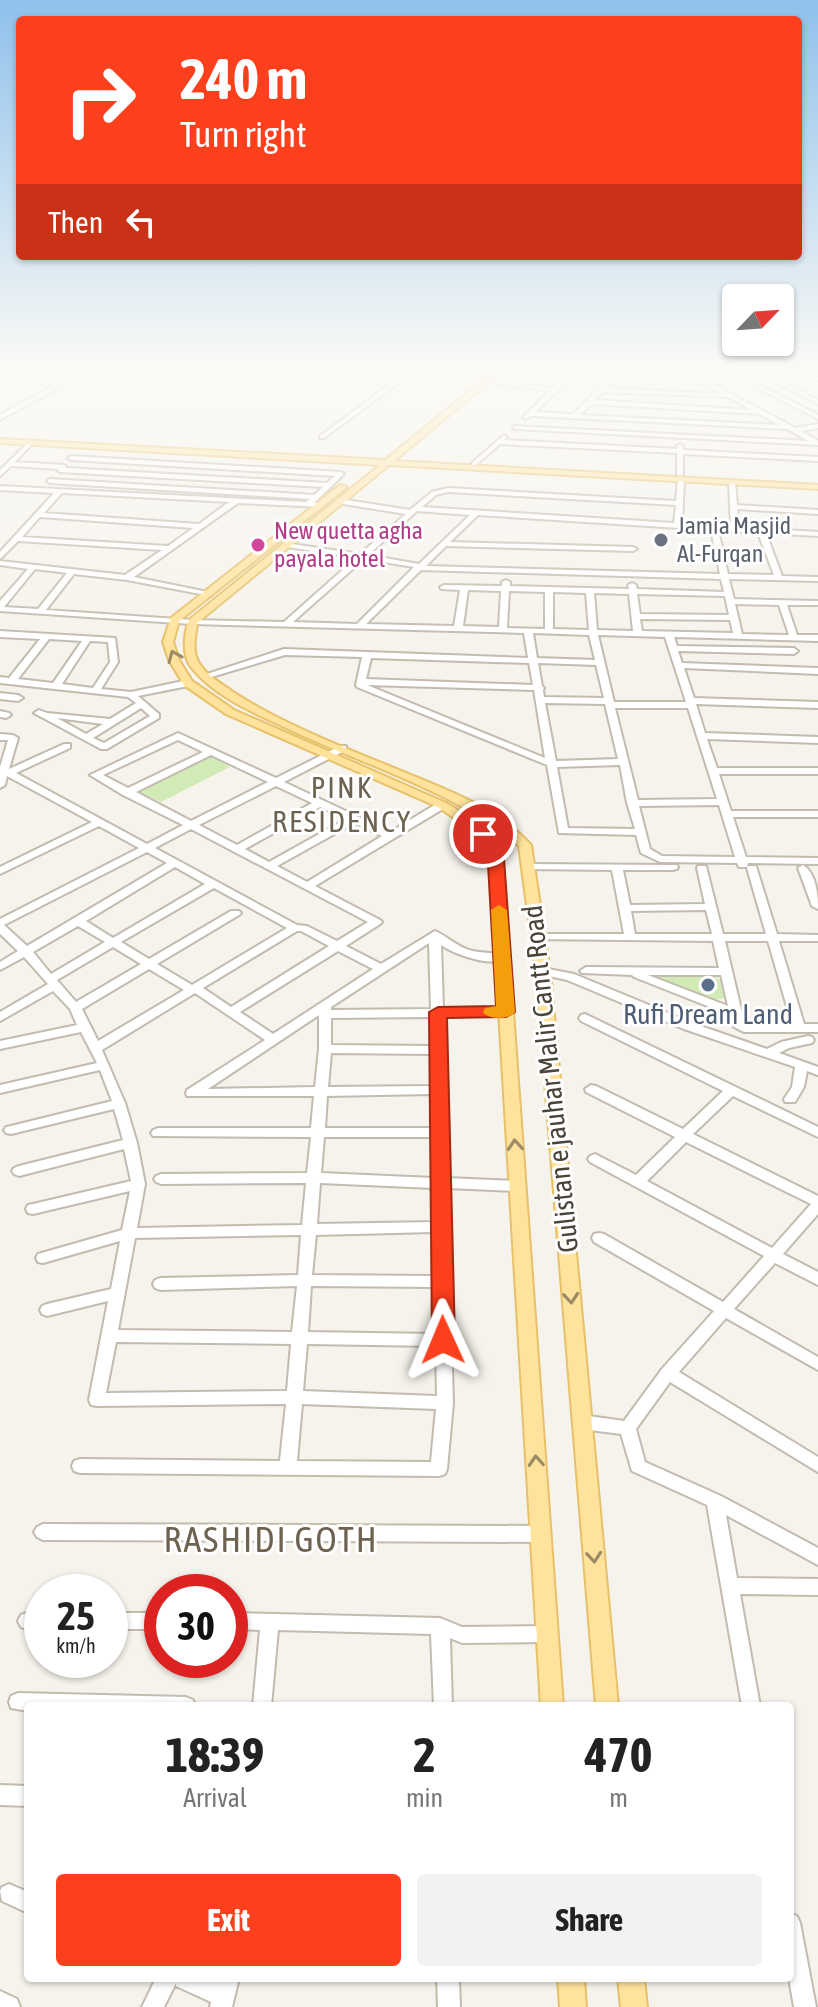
<!DOCTYPE html>
<style>
:root{--surface:#fff;--page:#f2f2f2;--text:#222;--muted:#767676;--accent:#fc3f1d}
body{margin:0;font-family:"Asap Condensed",sans-serif;background:var(--page);color:var(--text);height:100vh;display:flex;flex-direction:column;font-size:30px;white-space:nowrap}
*{box-sizing:border-box;margin:0}
p{font-size:26px;color:var(--muted)}
.icon{flex:none;width:44px;height:44px;fill:none;stroke:currentColor;stroke-width:2;stroke-linecap:round;stroke-linejoin:round}
.map{position:relative;flex:1;overflow:hidden}
.drawer{position:absolute;left:24px;top:1702px;width:770px;height:280px;display:flex;flex-direction:column;background:var(--surface);border-radius:8px;box-shadow:0 2px 6px #0004}
.drawer>*{flex:none}
.banner{position:absolute;left:16px;top:16px;width:786px;height:244px;border-radius:8px;box-shadow:0 2px 6px #0004;background:#fc3f1d;color:#fff;overflow:hidden}
.needle{width:52px;rotate:65deg}
.controls{position:absolute;left:722px;top:284px;display:grid;gap:16px}
.controls a{display:grid;place-items:center;width:72px;height:72px;border-radius:8px;background:var(--surface);box-shadow:0 2px 6px #0004;font-size:40px}
.speed{position:absolute;left:24px;top:1574px;display:flex;gap:16px;font-size:40px;font-weight:700;text-align:center}
.speed>*{display:grid;place-content:center;width:104px;height:104px;border-radius:50%;background:var(--surface);box-shadow:0 2px 6px #0004;line-height:1}
.speed small{font-size:20px;font-weight:400}
.speed .limit{border:12px solid #d22;background:#fff;color:#111}
.pin{position:absolute;display:grid;place-items:center;width:68px;height:68px;color:#fff;margin:-34px;border:4px solid #fff;border-radius:50%;box-shadow:0 2px 8px #0007}
.me{position:absolute;width:88px;margin:-44px;rotate:359deg;stroke-linejoin:round;filter:drop-shadow(0 0 6px #0008)}
.turn{display:flex;align-items:center;gap:28px;height:168px;padding:0 32px;font-size:36px}
.turn .icon{width:104px;height:104px;stroke-width:2.5}
.turn b{display:block;font-size:56px;line-height:68px}
.then{display:flex;align-items:center;height:76px;padding:0 32px;background:#0003;gap:16px;font-size:30px}
.eta{display:flex;justify-content:space-evenly;align-items:center;height:136px;text-align:center}
.eta b{font-size:48px;font-weight:700;line-height:56px}
.button{display:flex;gap:16px;margin-top:auto;padding:16px 32px}
.button a{flex:1;height:92px;border-radius:8px;background:var(--accent);color:#fff;font-size:32px;font-weight:700;line-height:92px;text-align:center}
.button a+a{background:var(--page);color:var(--text)}
.map>svg:first-child{display:block}
.green{fill:#d2eab5}
.lines{fill:none;stroke-linecap:round;stroke-linejoin:round}
.minor-casing{stroke:#c2bbae;stroke-width:4}
.major-casing{stroke:#e6c16a;stroke-width:4}
.minor{fill:#fff;fill-rule:evenodd}
.major{fill:#ffe39c;fill-rule:evenodd}
.oneway{stroke:#9c8c66}
.route{fill:#fc3f1d;stroke:#a42913;stroke-width:2}
.slow{fill:#f59e0b}
.worship-dot{fill:#6b7280;stroke:#fff;stroke-width:3}
.hotel-dot{fill:#d1479c;stroke:#fff;stroke-width:3}
.service-dot{fill:#5c6f8a;stroke:#fff;stroke-width:3}
.labels{text-anchor:middle;stroke-width:6;stroke-linejoin:round;paint-order:stroke}
.far-worship-label{font-size:24px;fill:#5b616d;stroke:#fff;text-anchor:start}
.far-hotel-label{font-size:24px;fill:#b23c85;stroke:#fff;text-anchor:start}
.service-label{font-size:28px;fill:#4e5e75;stroke:#fff}
.street-label{font-size:28px;fill:#4b4439;stroke:#fff}
.neighbourhood-label{font-size:30px;letter-spacing:2px;fill:#6e6250;stroke:#fff}
.near-neighbourhood-label{font-size:36px;letter-spacing:2px;fill:#6e6250;stroke:#fff}
</style>
<div class="map">
<svg width="818" height="2007" viewBox="0 0 818 2007">
<rect width="100%" height="100%" fill="#f6f3ec"/>
<g class="green">
<path d="M204,753L230,767L161,802L133,789Z"/>
<path d="M658,974L711,975L720,980L724,998L715,1000L658,977Z"/>
</g>
<g class="lines">
<defs>
<g id="minor">
<path d="M18,367H25L0,384V379Z"/>
<path d="M87,367H95L0,420V415Z"/>
<path d="M413,367H420L324,438H320V436Z"/>
<path d="M576,367H583L535,412L573,414L621,367H628L607,388L722,394L673,367H681L795,428L818,424V428L801,431L817,440L818,445L515,429L513,428V426L809,441L787,429L531,416L526,419L523,417L524,416L550,391L484,382L487,380L554,388ZM603,392L728,397L752,410L594,400ZM591,404L759,414L780,425L580,415Z"/>
<path d="M717,367H725L818,415V419Z"/>
<path d="M745,367H753L818,400V404Z"/>
<path d="M790,367H798L818,377V381Z"/>
<path d="M504,435L507,437L504,440L677,449V446L680,444L683,446V450L818,457V461L683,454V474L680,476L677,474V453L500,444L476,465H472V463Z"/>
<path d="M30,441L33,443L32,444L15,462L64,465L66,466V468L327,483L335,476L71,460L68,458L71,456L341,472L344,474L314,503H322V507L238,503L134,577L208,592L212,594L211,596L127,580L74,574L46,610L192,620L284,622L356,558L288,547L284,545L285,543L360,554L406,514L337,503V499H340L410,510L432,492L448,488L676,501L678,479L681,477L684,479L682,523L731,526L729,482L732,480L735,482L737,505L818,510V514L737,509L739,527L818,532V536L766,533L782,576L818,577V581L729,579L734,599L818,601V605H787L797,635H818V641L674,637L677,646L794,648L798,651L794,654L678,651L682,663L818,668V674L684,668L694,698L818,702V708L696,704L705,733L818,737V743L707,739L717,768H818V774H719L731,811H818V817H733L746,857L818,858V864L748,863L747,867H739L737,863L660,862L641,853L636,835L559,833L547,765L357,687L356,685L362,657L285,655L208,678H202L201,676L284,649L528,658L524,633L192,624L0,611V601L28,569L0,565V561L125,575L162,550L18,541L0,559V552L54,493L0,490V486L306,502L310,499L50,483L47,481L50,479L314,495L323,487L60,472L58,471V469L11,466L0,476V470ZM448,492L676,505L674,523L422,507L436,495ZM62,493L229,502L199,524L44,513ZM417,511L470,515L419,564L368,555ZM478,515L711,530L720,574L426,566L446,546L633,551L637,549L633,547L450,542ZM40,517L193,528L168,546L22,537ZM718,530L758,533L774,575L728,574ZM364,559L414,567L357,624L293,622ZM35,569L67,573L38,609L4,607ZM421,570L721,579L724,592L637,589L636,585L632,583L628,585L629,589L510,586V582L506,580L502,582V586L444,585L440,587L441,589L460,590L454,626L366,624ZM468,590L501,591L499,627L463,626ZM509,591L545,592V629L507,628ZM553,592L586,593L589,630L553,629ZM594,593L629,594L633,631L597,630ZM637,594L725,596L729,615L640,614ZM735,604L779,605L789,635L742,634ZM640,619L730,620L733,633L642,631ZM533,633L589,635L595,660L537,658ZM598,635L665,637L686,702H614ZM371,658L529,663L533,685L366,679ZM538,663L596,665L604,698L544,697L543,690L544,688L542,686ZM367,685L534,690L545,758ZM545,703L605,704L618,759L556,761ZM615,708H688L717,799L638,800ZM620,765L627,803L635,829L568,828L557,767ZM719,805L735,857L662,856L650,849L639,806Z"/>
<path d="M0,631L115,638L118,662L101,689L131,692L188,680L192,683L188,686L138,696L159,714V718L107,749H101L34,713L39,710L47,713L110,719L136,703L128,697L0,683V677L9,678L40,639L0,637ZM49,639L82,641L53,683L18,679ZM90,641L108,642L110,662L93,688L62,684ZM141,708L150,716L104,743L93,738ZM57,718L103,724L86,734Z"/>
<path d="M0,693L18,695L23,698L18,701L0,699Z"/>
<path d="M0,711L9,713L11,715L6,718L0,717Z"/>
<path d="M178,733L276,778L340,746H346V750L284,782L390,832L438,803H446V807L315,886L380,920L382,922L380,924L346,946L381,964L435,931C447,936 456,946 469,950C482,954 497,951 508,958C492,968 456,955 441,945L443,1009L506,1008L512,1012L506,1016H443L445,1050L447,1178L518,1181L523,1183L525,1186L523,1189L518,1191L447,1188L453,1403L447,1469L445,1474L439,1476L80,1473L74,1471L72,1466L74,1461L80,1459L280,1461L286,1404L97,1406L91,1405L89,1400L108,1301L47,1316L42,1314L40,1310L42,1306L47,1304L111,1289L120,1241L43,1263L38,1262L36,1258L38,1254L122,1230L130,1191L33,1214L28,1213L26,1209L28,1205L33,1204L131,1181L124,1149L19,1176L14,1174L12,1171L14,1168L19,1166L123,1140L114,1109L11,1134L6,1133L4,1130L6,1127L11,1126L112,1101L100,1070L0,1093V1085L97,1063L81,1032L0,1049V1041L77,1025L70,1009L53,991L0,1021V1012L48,984L24,957L0,970V962L18,951L0,934V919L139,848L99,826L0,874V867L92,822L7,776L5,785L0,788V767L8,740H0V734L13,735L18,738L9,769L64,744H70V748L16,773L147,844L183,825L123,795L90,775ZM178,740L203,752L128,788L103,775ZM211,755L268,782L191,821L136,792ZM276,786L312,803L237,845L199,825ZM320,807L346,819L269,862L245,849ZM354,823L382,836L307,882L277,866ZM191,829L368,922L337,941L307,926L297,925L155,848ZM147,852L167,863L27,946L4,925ZM175,867L205,884L113,938L86,921ZM214,888L287,928L192,985L157,964L239,915L241,913L239,911H231L149,959L121,942ZM78,926L105,942L51,974L33,952ZM297,931H301L329,946L231,1007L203,988ZM429,943L431,1009L331,1010V1007ZM113,947L141,964L76,1002L57,980ZM338,951L373,969L273,1034L240,1012ZM149,969L184,990L98,1041L82,1009ZM195,993L265,1040L187,1090L186,1093L187,1096H314L311,1128H158L153,1130L151,1133L153,1136L311,1137L307,1173L161,1174L156,1176L154,1179L156,1182L161,1184L306,1183L302,1225L137,1228L145,1184L137,1143L125,1103L102,1050ZM319,1015V1049L315,1087L208,1089ZM431,1017V1046L331,1045V1018ZM331,1053L431,1054L432,1086L328,1087ZM432,1094L433,1128H325L327,1096ZM324,1137H433V1178L321,1173ZM320,1183L434,1188V1222L317,1224ZM434,1232L435,1276L312,1275L316,1235ZM301,1235L298,1275L160,1278L155,1280L153,1284L155,1288L160,1290L297,1286L292,1332L118,1330L135,1238ZM311,1286L435,1287L436,1334L308,1332ZM116,1342L291,1344L287,1391L106,1393ZM307,1344L436,1346L437,1396L303,1391ZM302,1404L436,1409L431,1462L297,1461Z"/>
<path d="M528,864L677,865L678,867L677,869L673,870H623L630,905L705,904L697,868L698,866H706L723,934H766L747,868L748,866H756L777,934L818,935V941H779L804,1024H818V1032H744L734,1027L730,1015L634,977L632,975L582,973L580,971L586,967L719,968L713,941L532,939L530,937L532,935L536,934H624L612,870L524,869L523,867L524,865ZM706,910L712,934H635L631,911ZM725,941H768L792,1024H747L744,1022ZM648,975H721L728,1006Z"/>
<path d="M803,865C816,873 818,894 818,909L812,906L798,868Z"/>
<path d="M543,968L574,974L692,1023L767,1049L781,1042L808,1036L812,1037L814,1040L812,1043L789,1048L779,1053L818,1067V1075L807,1071L804,1087L795,1102H785L784,1099L792,1087L795,1067L684,1029L567,980L539,974L537,972L539,970Z"/>
<path d="M585,1014L818,1127V1137L733,1096L693,1134L818,1196V1214L783,1254L818,1272V1285L775,1263L734,1309L818,1357V1370L726,1318L679,1372L818,1457V1472L670,1382L636,1429L645,1462L721,1496L818,1548V1565L726,1515L737,1578L818,1579V1595L740,1594L760,1706H742L707,1505L632,1471L621,1434L582,1429L576,1427L574,1422L576,1417L582,1415L624,1421L662,1369L714,1311L594,1242L592,1238L594,1234L599,1233L604,1234L723,1302L764,1256L590,1162L588,1159L590,1156L595,1154L636,1175L675,1137L586,1092L585,1089L591,1085L596,1086L683,1129L723,1091L581,1021L579,1018L581,1015ZM686,1142L811,1204L772,1248L647,1181Z"/>
<path d="M43,1524L541,1526L547,1529L550,1534L547,1539L541,1542L43,1540L37,1537L34,1532L37,1527Z"/>
<path d="M27,1613H42V1629H27L21,1627L18,1621L21,1615Z"/>
<rect x="110" y="1613" width="52" height="16"/>
<path d="M230,1613L440,1618L462,1627L548,1626L554,1628L557,1634L554,1640L548,1642L462,1643L450,1638L452,1706H434L431,1634L278,1630L271,1706H253L260,1630L230,1629Z"/>
<path d="M18,1693L186,1697L193,1700L195,1706H28V1711L11,1708L9,1702L11,1696Z"/>
<path d="M0,1785L28,1786V1806L0,1805Z"/>
<path d="M9,1884L28,1892V1913L2,1901L0,1891L2,1887Z"/>
<path d="M790,1913L797,1916L800,1923L816,2007H794L789,1978Z"/>
<path d="M156,1978H208L216,1982L217,1978H239L232,2007H210L211,2002L176,1986V1983L164,2007H142Z"/>
<path d="M437,1978H459L460,2007H438Z"/>
<path d="M0,1991L17,1999L20,2007H0Z"/>
</g>
<g id="major">
<path d="M499,367H507L394,461L818,485V489L389,465L197,623C196,634 192,648 197,659C203,674 221,683 233,692C287,727 351,750 411,775C453,792 499,810 531,845L550,972L618,1706H596L536,972L519,846C452,789 363,765 284,727C252,712 214,696 191,667C182,655 184,634 189,620L380,465L0,443V439L385,460Z"/>
<path d="M340,485L347,487L179,621L173,642L179,660L192,681L234,710L446,803L474,820L501,845L563,1706H541L489,846L466,826L438,807L226,714L184,685L169,660L163,642L171,618Z"/>
<path d="M558,1978H584L586,2007H560Z"/>
<path d="M618,1978H644L647,2007H621Z"/>
</g>
</defs>
<use href="#minor" class="minor-casing"/>
<use href="#major" class="major-casing"/>
<use href="#minor" class="minor"/>
<use href="#major" class="major"/>
</g>
<defs><path id="oneway-chevron" d="M-2-3.5L2.5 0L-2 3.5" fill="none" stroke-width="1.6" stroke-linecap="round" stroke-linejoin="round" transform="scale(2)"/></defs>
<g class="oneway">
<use href="#oneway-chevron" transform="translate(174 656) rotate(-113)"/>
<use href="#oneway-chevron" transform="translate(515 1145) rotate(-94)"/>
<use href="#oneway-chevron" transform="translate(571 1298) rotate(85)"/>
<use href="#oneway-chevron" transform="translate(536 1461) rotate(-94)"/>
<use href="#oneway-chevron" transform="translate(594 1557) rotate(85)"/>
</g>
<linearGradient id="sky" x2="0" y2="1"><stop stop-color="#8fc1ec"/><stop offset="0.57" stop-color="#fbfaf6"/><stop offset="1" stop-color="#fbfaf6" stop-opacity="0"/></linearGradient>
<rect width="818" height="648" fill="url(#sky)"/>
<path class="route" d="M483,829L488,831L503,845L515,1012L506,1017L447,1018L455,1340L452,1346L443,1349L435,1346L432,1340L429,1012L438,1007L496,1006L487,847L475,834Z"/>
<path class="slow" d="M499,905L507,910L515,1012C508,1020 489,1020 483,1012L485,1008L496,1006L491,910Z"/>
<circle class="worship-dot" cx="661" cy="540" r="8"/>
<circle class="hotel-dot" cx="258" cy="545" r="8"/>
<circle class="service-dot" cx="708" cy="985" r="8"/>
<g class="labels">
<g class="far-worship-label">
<text x="677" y="534">Jamia Masjid<tspan x="677" dy="28">Al-Furqan</tspan></text>
</g>
<g class="far-hotel-label">
<text x="274" y="539">New quetta agha<tspan x="274" dy="28">payala hotel</tspan></text>
</g>
<g class="service-label">
<text x="708" y="1024">Rufi Dream Land</text>
</g>
<g class="street-label">
<text transform="translate(550 1079) rotate(-96)" y="10">Gulistan e jauhar Malir Cantt Road</text>
</g>
<g class="neighbourhood-label">
<text x="342" y="798">PINK<tspan x="342" dy="34">RESIDENCY</tspan></text>
</g>
<g class="near-neighbourhood-label">
<text x="271" y="1552">RASHIDI GOTH</text>
</g>
</g>
</svg>
<div class="controls">
<a><svg class="needle" viewBox="-14 -14 28 28"><path d="M0-13l5 13h-10z" fill="#e53935"/><path d="M0 13l5-13h-10z" fill="#767676"/></svg></a>
</div>
<div class="speed"><div>25<small>km/h</small></div><div class="limit">30</div></div>
<div class="pin" style="left:483px;top:834px;background:#d93025"><svg class="icon" aria-label="arrive" viewBox="0 0 24 24"><path d="M6 21V4h12l-3 4 3 4H6"/></svg></div>
<svg class="me" style="left:443px;top:1340px" viewBox="-20 -20 40 40"><path d="M0-17L14 15 0 8-14 15z" fill="#fc3f1d" stroke="#fff" stroke-width="4"/></svg>
<div class="banner">
<div class="turn"><svg class="icon" aria-label="right" viewBox="0 0 24 24"><path d="M7 20v-9h11M14 6l5 5-5 5"/></svg><div><b>240 m</b>Turn right</div></div>
<div class="then">Then<svg class="icon" aria-label="left" viewBox="0 0 24 24"><path d="M17 20v-9H6M10 6l-5 5 5 5"/></svg></div>
</div>
<section class="drawer">
<div class="eta">
<div><b>18:39</b><p>Arrival</p></div>
<div><b>2</b><p>min</p></div>
<div><b>470</b><p>m</p></div>
</div>
<div class="button"><a>Exit</a><a>Share</a></div>
</section>
</div>
